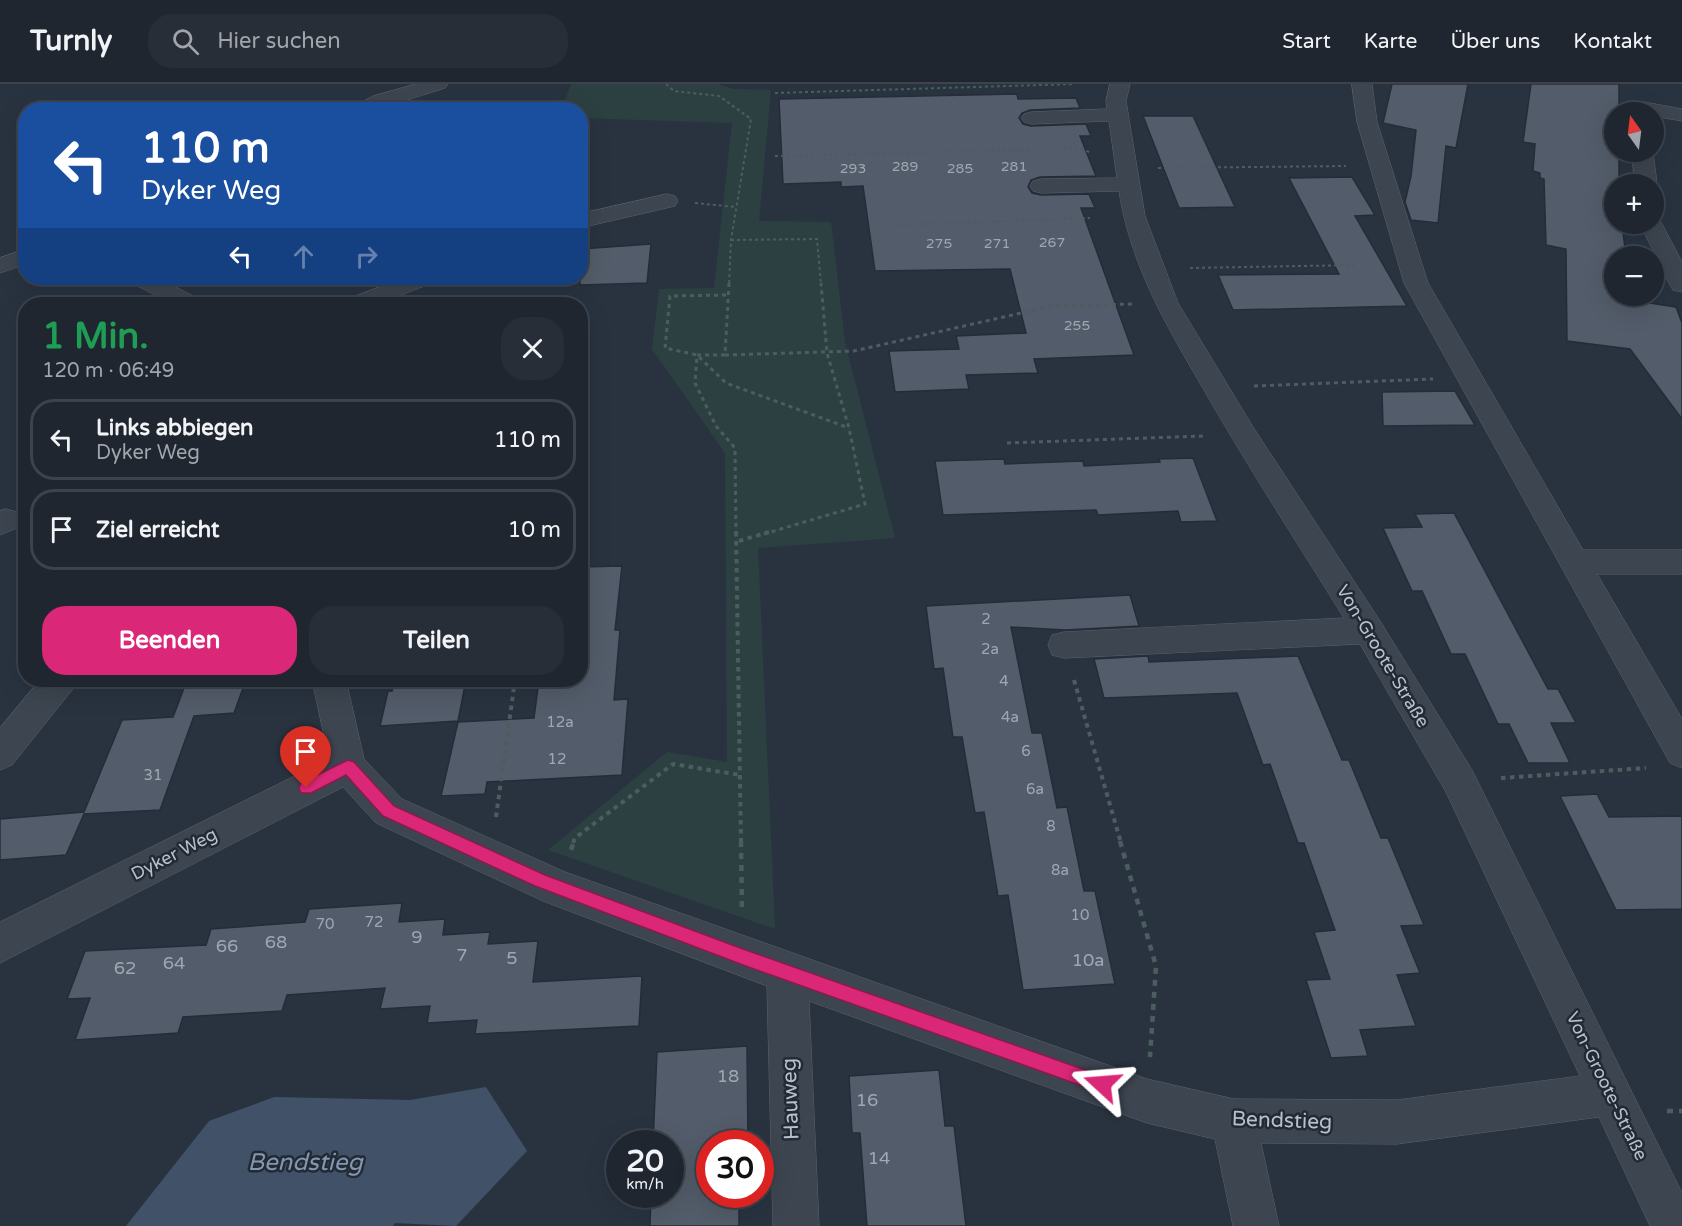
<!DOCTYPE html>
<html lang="de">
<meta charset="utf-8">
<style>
:root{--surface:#1f2630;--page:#272e38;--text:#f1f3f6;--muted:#a1a5ab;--line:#3c434c;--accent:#db2777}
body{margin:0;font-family:"Varela Round",sans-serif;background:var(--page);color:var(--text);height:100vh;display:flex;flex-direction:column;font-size:22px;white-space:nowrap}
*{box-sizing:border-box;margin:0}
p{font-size:20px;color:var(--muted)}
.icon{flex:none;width:33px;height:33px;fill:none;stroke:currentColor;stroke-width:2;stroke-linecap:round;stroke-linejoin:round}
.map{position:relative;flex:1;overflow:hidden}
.drawer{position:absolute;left:18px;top:213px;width:570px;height:390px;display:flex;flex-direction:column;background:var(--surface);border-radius:24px;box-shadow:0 6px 24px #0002,0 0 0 2px var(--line)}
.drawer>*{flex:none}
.hud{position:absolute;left:18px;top:18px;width:570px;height:183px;border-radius:24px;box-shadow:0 6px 24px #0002,0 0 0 2px var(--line);background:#1a4fa0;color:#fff;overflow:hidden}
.needle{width:39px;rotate:346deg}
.tools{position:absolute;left:1604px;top:18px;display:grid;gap:12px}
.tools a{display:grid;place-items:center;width:60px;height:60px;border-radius:50%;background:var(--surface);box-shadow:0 6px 24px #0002,0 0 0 2px var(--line);font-size:30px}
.speed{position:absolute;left:606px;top:1046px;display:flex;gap:12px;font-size:30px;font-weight:700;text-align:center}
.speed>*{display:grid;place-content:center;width:78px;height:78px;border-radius:50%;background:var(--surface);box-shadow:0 6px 24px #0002,0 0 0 2px var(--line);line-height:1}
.speed small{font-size:15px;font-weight:400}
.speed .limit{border:9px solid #d22;background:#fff;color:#111}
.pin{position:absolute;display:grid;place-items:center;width:51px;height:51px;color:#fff;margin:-62px -26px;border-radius:50% 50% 50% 0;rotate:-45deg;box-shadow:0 0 6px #0007}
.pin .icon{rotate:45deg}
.me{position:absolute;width:66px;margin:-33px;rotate:289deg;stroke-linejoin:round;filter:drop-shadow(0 0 4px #0008)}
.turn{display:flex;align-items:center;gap:21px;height:126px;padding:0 24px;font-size:27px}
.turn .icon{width:78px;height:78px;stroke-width:2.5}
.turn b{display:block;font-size:42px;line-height:51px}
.lanes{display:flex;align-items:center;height:57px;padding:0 24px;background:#0003;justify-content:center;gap:30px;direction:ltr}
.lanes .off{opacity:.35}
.round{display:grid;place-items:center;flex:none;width:63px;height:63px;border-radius:24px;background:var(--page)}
.overview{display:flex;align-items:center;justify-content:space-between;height:102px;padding:0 24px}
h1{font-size:36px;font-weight:700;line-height:45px;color:#1e9e55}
.action{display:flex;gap:12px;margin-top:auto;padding:12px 24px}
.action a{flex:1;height:69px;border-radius:24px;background:var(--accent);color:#fff;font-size:24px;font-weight:700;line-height:69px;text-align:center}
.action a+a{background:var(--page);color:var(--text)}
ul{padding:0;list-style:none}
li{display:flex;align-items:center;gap:18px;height:81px;margin:0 12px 9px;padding:0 12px;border:3px solid var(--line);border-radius:24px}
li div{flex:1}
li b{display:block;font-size:22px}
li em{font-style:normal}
header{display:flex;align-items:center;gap:36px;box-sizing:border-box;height:84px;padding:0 30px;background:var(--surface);border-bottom:2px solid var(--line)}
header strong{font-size:28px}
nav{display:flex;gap:33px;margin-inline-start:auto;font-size:21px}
.search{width:420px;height:54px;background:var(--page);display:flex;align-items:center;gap:15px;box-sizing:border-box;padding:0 21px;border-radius:24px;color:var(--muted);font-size:22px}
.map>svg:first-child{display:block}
.green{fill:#2c4042}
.water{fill:#415167}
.building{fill:#535c6a;stroke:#242c37;stroke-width:1.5}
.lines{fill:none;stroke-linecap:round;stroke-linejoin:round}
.minor-casing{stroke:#5b636d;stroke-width:1}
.path-far3{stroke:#4c5d60;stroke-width:2;stroke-dasharray:3 3;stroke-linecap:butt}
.path-far2{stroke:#4c5d60;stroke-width:3;stroke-dasharray:4 4;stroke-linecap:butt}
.path-far1{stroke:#4c5d60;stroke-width:4;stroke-dasharray:4.5 4.5;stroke-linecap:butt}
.path{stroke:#4c5d60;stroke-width:4.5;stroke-dasharray:6 6;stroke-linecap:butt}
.minor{fill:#3d4550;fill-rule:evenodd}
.route{fill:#db2777;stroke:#8e194d;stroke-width:1.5}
.labels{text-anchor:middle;stroke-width:5;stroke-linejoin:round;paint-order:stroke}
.far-number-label{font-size:14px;fill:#a0a7b2}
.number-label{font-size:15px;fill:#a0a7b2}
.street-label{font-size:18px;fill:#bac0ca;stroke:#222a35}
.near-number-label{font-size:18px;fill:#a0a7b2}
.near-street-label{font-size:21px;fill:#bac0ca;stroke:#222a35}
.near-water-label{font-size:24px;font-style:italic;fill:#8597ae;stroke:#222a35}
</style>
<header>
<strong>Turnly</strong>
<div class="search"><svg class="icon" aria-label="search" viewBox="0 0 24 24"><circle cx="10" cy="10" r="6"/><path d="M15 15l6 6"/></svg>Hier suchen</div>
<nav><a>Start</a><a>Karte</a><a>Über uns</a><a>Kontakt</a></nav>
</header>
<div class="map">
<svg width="1682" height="1142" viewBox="0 0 1682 1142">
<rect width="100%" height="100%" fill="#293340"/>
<path class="green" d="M571,0H718L733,5L771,6L759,137L831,138L845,258L895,454L758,464L775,845L548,766L667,668L727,678L725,369L652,265L659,205L714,204L732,39L581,34L580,26L562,25Z"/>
<path class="water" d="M486,1003L527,1067L456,1142L395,1139L393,1142H126L209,1037L274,1013L410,1016Z"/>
<g class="building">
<path d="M1392,0H1468L1456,64L1446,62L1438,139L1411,136L1405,118L1411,92L1416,46L1383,39Z"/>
<path d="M1531,0H1619V28H1614V68H1619V100H1614V140H1622L1626,172H1614V212H1630V216L1676,223L1682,239V335L1630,265L1567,257L1566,165L1546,161L1544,95L1540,94V89L1533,87L1535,60L1523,58Z"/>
<path d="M1017,10L1018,15L1076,14L1080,24L1030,26L1022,29L1019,34L1023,40L1031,42L1086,40L1091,52H1080L1096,92L1040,93L1031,96L1028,103L1032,109L1041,111L1089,110L1095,124H1081L1134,271L1034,275L1038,289L966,291L969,305L895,308L889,267L959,265L956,252L1026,249L1010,185L875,187L863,102L841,103V98L783,100L779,15Z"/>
<path d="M1143,32H1193L1235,123L1179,124Z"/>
<path d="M1352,93L1375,131L1355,132L1407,222L1233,226L1218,191L1339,190L1289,94Z"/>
<path d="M651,160L647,199L580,201V165Z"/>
<path d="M1455,307L1475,341L1383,342L1382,308Z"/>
<path d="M1193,374L1217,437L1181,438L1178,427L1098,431L1096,426L943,431L935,377L1004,375L1005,380L1083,377L1084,382L1160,378L1159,375Z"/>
<path d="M1454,429L1548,605H1558L1576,639H1551L1570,679H1528L1509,640H1498L1465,570H1451L1422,507H1412L1383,444L1422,443L1415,430Z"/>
<path d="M622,482L615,546H620L614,616L628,615L622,691L487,698L485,710L441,712L458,638L534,634L539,596H580V483Z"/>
<path d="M1130,511L1139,542L1066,546L1011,543L1032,649H1042L1057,724L1067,723L1084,807H1095L1115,900L1023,906L1008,811L998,812L984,728L975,729L962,653H953L943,584L934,585L926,522Z"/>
<path d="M1148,572L1149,578L1298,572L1342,676H1349L1381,754H1388L1424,841L1401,842L1420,889L1397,891L1416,942L1360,946L1368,972L1331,974L1306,896L1330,895L1314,848L1335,846L1304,759H1298L1270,680L1263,681L1237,609L1104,614L1094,575Z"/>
<path d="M187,596H246L234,629L194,632L160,726L84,730L66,771L0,776V735L84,728L122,636L173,633Z"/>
<path d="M395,596H466L458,637L380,642L388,607H392Z"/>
<path d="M1597,710L1609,733L1682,732V825L1616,826L1560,712Z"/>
<path d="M402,819L399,838L445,835L443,851L490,848L488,860L538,857L533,898L642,892L639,942L475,950L477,936L427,939L430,922L380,925L385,904L287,911L282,927L183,933L178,949L75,956L90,914L67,915L85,867L206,861L211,845L305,838L309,825Z"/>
<path d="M747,962L748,1059H710V1110H739V1142H650L651,1110H670V1059H653L657,968Z"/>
<path d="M939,986L945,1042H954L966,1142H867L860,1049H852L849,992Z"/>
</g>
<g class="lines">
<defs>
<g id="minor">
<path d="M416,0H448L445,4L375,26H347L373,12Z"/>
<path d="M1110,0H1130L1126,17L1145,132L1178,219L1253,343L1380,537L1472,686L1682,1109V1142H1650L1599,1033L1397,1060L1261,1059L1279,1142H1233L1215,1055L1147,1039L809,917L819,1142H773L767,902L543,817L376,739L343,703L0,879V838L329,675L312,596H346L364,675L402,715L565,788L1147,995L1234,1015L1397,1016L1580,992L1446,708L1360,560L1064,574L1052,571L1048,561L1052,551L1064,548L1344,534C1297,458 1248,383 1204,306C1167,243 1130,180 1119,107L1041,109L1033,107L1030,102L1033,97L1041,95L1117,94L1109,37L1031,40L1024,38L1021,34L1024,30L1031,28L1107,25L1106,17Z"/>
<path d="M1352,0H1372L1377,38L1428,199L1583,466H1682V490H1597L1682,635V684L1670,679L1404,199L1357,38Z"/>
<path d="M1644,18L1682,25V37L1653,32V28H1637L1634,24L1637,20Z"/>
<path d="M1632,68H1653L1657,100L1654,105L1653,100H1635Z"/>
<path d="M667,110L675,112L678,117L675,122L580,144V130Z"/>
<path d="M1653,134L1659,135L1662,140L1682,178V208L1673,206L1670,201L1640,140H1653Z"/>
<path d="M26,165V180L0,189V174Z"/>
<path d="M129,194H158L199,215L202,220H172L132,199Z"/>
<path d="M403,194H435L432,199L378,220H345L348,215Z"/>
<path d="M6,425L17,428L21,436L17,444L0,451V427Z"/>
<path d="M40,596H77L72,606L12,681L0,686V644Z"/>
</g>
</defs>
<use href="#minor" class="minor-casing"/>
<g class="path-far3">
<path d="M666,0L674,7L719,12L751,35L731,156L729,201"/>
<path d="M775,9L1075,0"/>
<path d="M1051,65L1080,64L1091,69"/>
<path d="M775,72L1035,66"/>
<path d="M1158,84L1346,82"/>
<path d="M695,119L736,123"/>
<path d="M896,141L1090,134"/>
<path d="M731,156L817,155L821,201"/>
<path d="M1190,184L1357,181"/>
</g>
<g class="path-far2">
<path d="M729,199L725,271H697L695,299L716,342L735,364L736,450"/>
<path d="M726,211L670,212L665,264L697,271L726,299L849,344"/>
<path d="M725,271L854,267L1052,222L1133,220"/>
<path d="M1254,302L1433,295"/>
<path d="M1007,359L1203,352"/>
<path d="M764,450L865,420L849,344L827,269L821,199"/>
</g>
<g class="path-far1">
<path d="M736,448L741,759"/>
<path d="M739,457L769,448"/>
<path d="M1074,596L1121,759"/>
<path d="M1501,694L1646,684"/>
<path d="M496,733L515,596"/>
<path d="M573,759L575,754L673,680L740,691"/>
</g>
<g class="path">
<path d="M741,757L742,827"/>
<path d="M1120,757L1156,882L1150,973"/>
<path d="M571,766L574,757"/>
<path d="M1667,1027H1682"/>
</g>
<use href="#minor" class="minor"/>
</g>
<path class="route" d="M348,676L354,678L394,722L545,791L743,865L1102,992L1108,994L1111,1000L1108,1007L1102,1009L743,881L535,802L383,732L346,691L311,709H301L299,704L301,699Z"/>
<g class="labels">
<g class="far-number-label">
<text x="905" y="87">289</text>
<text x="1014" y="87">281</text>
<text x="853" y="89">293</text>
<text x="960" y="89">285</text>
<text x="1052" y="163">267</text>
<text x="939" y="164">275</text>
<text x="997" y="164">271</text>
<text x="1077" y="246">255</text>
</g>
<g class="number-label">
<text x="986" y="540">2</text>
<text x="990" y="570">2a</text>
<text x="1004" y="602">4</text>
<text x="1010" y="638">4a</text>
<text x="560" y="643">12a</text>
<text x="1026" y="672">6</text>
<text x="557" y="680">12</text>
<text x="153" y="696">31</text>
<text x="1035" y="710">6a</text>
<text x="1051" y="747">8</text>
<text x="1060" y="791">8a</text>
<text x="1080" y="836">10</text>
<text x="374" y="843">72</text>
<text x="325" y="845">70</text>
</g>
<g class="street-label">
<text transform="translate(1383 572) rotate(59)" y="6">Von-Groote-Straße</text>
<text transform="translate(174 770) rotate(-27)" y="6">Dyker Weg</text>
<text transform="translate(1607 1002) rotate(64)" y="6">Von-Groote-Straße</text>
</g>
<g class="near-number-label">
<text x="417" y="859">9</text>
<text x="276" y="864">68</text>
<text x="227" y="868">66</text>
<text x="462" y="877">7</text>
<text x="512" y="880">5</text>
<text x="1088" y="882">10a</text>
<text x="174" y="885">64</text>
<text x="125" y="890">62</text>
<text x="728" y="998">18</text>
<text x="867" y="1022">16</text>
<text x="879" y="1080">14</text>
</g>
<g class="near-street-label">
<text transform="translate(790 1015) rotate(-92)" y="7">Hauweg</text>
<text transform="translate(1282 1036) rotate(2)" y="7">Bendstieg</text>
</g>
<g class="near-water-label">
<text x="305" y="1086">Bendstieg</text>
</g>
</g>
</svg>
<div class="tools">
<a><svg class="needle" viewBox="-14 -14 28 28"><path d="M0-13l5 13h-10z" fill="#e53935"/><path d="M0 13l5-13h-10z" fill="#a1a5ab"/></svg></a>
<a>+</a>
<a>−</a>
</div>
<div class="speed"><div>20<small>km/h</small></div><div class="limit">30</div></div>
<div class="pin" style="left:306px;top:704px;background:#d93025"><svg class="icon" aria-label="arrive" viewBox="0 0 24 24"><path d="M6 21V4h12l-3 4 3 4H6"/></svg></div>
<svg class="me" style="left:1102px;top:1000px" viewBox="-20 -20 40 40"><path d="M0-17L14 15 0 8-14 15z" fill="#db2777" stroke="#fff" stroke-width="4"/></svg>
<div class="hud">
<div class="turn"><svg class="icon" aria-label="left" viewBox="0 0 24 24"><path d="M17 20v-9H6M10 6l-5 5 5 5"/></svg><div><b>110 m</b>Dyker Weg</div></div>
<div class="lanes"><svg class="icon" aria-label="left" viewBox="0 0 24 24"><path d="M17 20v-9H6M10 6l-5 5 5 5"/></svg><svg class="icon off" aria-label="ahead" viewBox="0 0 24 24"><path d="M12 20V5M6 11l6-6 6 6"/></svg><svg class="icon off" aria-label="right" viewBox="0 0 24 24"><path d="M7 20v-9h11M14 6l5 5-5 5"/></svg></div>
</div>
<section class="drawer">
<div class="overview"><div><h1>1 Min.</h1><p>120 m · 06:49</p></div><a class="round"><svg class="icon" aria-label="close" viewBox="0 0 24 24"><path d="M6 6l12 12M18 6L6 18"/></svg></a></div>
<ul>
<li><svg class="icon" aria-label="left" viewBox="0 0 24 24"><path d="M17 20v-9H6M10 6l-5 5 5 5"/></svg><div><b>Links abbiegen</b><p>Dyker Weg</p></div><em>110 m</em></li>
<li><svg class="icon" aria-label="arrive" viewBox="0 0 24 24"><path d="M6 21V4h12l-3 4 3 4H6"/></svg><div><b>Ziel erreicht</b></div><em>10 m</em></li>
</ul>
<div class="action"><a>Beenden</a><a>Teilen</a></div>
</section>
</div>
